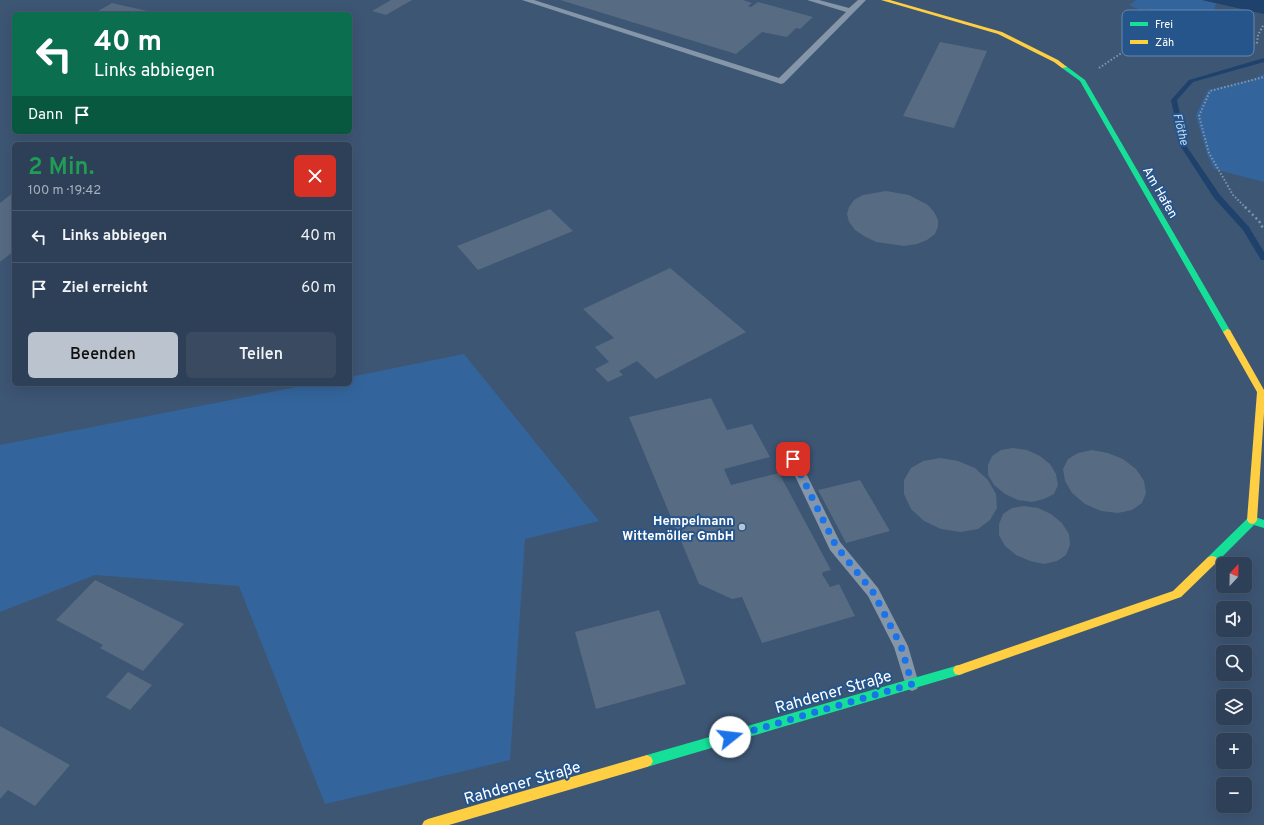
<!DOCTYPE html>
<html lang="de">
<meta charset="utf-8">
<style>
:root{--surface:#2e4057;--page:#3a4b61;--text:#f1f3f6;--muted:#a7afba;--line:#49596d;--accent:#bbc4ce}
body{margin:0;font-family:Overpass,sans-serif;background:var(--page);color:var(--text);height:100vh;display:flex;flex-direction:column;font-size:15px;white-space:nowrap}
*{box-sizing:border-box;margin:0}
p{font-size:13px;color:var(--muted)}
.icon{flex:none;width:22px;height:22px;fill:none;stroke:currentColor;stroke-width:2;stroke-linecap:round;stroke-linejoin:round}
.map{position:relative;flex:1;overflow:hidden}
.sheet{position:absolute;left:12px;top:142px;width:340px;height:244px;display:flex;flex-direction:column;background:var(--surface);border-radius:6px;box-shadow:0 4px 16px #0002,0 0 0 1px var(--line)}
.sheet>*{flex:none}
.hud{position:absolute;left:12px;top:12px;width:340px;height:122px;border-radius:6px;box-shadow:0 4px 16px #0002,0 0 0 1px var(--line);background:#0b6e4f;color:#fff;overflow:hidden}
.needle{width:26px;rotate:22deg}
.buttons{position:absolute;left:1216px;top:557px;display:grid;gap:8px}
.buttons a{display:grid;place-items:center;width:36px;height:36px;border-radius:6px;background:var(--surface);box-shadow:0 4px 16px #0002,0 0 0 1px var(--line);font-size:20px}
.pin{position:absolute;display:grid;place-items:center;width:34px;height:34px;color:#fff;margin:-17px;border-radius:8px;box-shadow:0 2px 6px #0006}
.me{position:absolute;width:44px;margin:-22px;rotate:74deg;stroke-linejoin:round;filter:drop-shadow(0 0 3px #0008)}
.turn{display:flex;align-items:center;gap:14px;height:84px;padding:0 16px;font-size:18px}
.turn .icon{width:52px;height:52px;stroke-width:2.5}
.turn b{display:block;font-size:28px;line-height:34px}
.then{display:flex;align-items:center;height:38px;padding:0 16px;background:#0003;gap:8px;font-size:15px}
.round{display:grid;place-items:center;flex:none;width:42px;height:42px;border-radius:6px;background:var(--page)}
.summary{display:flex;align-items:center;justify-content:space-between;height:68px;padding:0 16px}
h1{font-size:24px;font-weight:600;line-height:30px;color:#1e9e55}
.primary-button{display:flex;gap:8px;margin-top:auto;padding:8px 16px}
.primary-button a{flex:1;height:46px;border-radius:6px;background:var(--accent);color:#111;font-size:16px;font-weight:600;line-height:46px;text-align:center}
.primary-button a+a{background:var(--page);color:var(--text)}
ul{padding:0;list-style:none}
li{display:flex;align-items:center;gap:12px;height:52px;padding:0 16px;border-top:1px solid var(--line)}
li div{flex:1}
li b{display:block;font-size:15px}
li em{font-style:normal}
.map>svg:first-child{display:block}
.green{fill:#33659c}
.water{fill:#1e426c}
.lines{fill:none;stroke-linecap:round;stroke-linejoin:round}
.stream{fill:#1e426c;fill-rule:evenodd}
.building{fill:#576b83}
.path-far1{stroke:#8496a8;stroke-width:2;stroke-dasharray:1.5 2;stroke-linecap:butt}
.path{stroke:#8496a8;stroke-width:2.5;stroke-dasharray:2 3;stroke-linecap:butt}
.lane{fill:#8496a8;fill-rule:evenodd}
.fast{fill:#16e098;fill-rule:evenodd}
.slow{fill:#ffcf43;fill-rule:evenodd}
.route{stroke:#1a73e8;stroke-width:7;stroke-dasharray:0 12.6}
.poi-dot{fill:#bbc4ce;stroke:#26558b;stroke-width:1.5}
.labels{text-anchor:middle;stroke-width:4;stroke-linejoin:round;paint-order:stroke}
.far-water-label{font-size:12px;font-style:italic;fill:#c0d8f1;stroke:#26558b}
.street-label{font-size:13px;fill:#fff;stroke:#26558b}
.poi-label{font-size:13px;font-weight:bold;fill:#fff;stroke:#26558b;text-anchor:end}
.near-street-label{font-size:16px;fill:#fff;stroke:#26558b}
.key{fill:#26558b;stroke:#6788ae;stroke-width:1}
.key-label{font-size:11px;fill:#fff}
</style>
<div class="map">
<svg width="1264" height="825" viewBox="0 0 1264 825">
<rect width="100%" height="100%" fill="#3d5674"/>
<g class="green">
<path d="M1136,0H1202L1216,3L1214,10L1252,23C1248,26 1245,31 1241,34C1217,46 1170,19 1147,9L1140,10L1129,5Z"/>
<path d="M1264,74V182L1214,169L1207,154L1196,115L1208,90L1251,80Z"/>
<path d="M464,354L599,521L525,539L510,760L325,804L239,586L95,575L0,612V445L312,384H350V377Z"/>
</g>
<path class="water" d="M1202,0H1264V14Z"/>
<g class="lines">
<path class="stream" d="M1264,58V62L1193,82L1177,100L1187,147L1220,195L1249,227L1264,252V260H1261L1243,230L1214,198L1181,147L1171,100L1189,80Z"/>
</g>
<g class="building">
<path d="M391,0H412L386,15L372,11Z"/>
<path d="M560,0H743L752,3L748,6L751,7L758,2L813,17L800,29L796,28L787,37L762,32L736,54Z"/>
<path d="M112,3L156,13V14H93Z"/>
<path d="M940,42L987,51L954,128L903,116Z"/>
<path d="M886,191L909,195L928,205L934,212L938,220V227L935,234L927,240L917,244L904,246L876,242L864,236L855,230L849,222L847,214L849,207L854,200L863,195Z"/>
<path d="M14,192V251L0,262V203Z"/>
<path d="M550,209L573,231L478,270L457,246Z"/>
<path d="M670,268L746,332L656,379L637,361L619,371L623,375L608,382L595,369L609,362L595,347L614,338L583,309Z"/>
<path d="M711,398L727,430L752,424L770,457L724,469L731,485L779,473L831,570L823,572L822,574L830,587L839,584L855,616L762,643L742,597L732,599L699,584L629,417Z"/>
<path d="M1013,448L1027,450L1040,456L1050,464L1056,474L1058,485L1054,494L1044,499L1032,502L1018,500L1005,494L994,485L988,475V465L992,456L1001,450Z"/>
<path d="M1092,450L1108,453L1123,459L1136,469L1144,481L1146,493L1142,503L1132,510L1118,513L1101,511L1085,504L1072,493L1065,481L1063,469L1068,459L1078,453Z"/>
<path d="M940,458L958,461L975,468L988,480L996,494L997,508L990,520L978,529L961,532L941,529L924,521L911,509L904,494V480L911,468L923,461Z"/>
<path d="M860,480L890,531L846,543L818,490Z"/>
<path d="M1024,506L1038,508L1051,514L1062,523L1069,534L1070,545L1066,555L1057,561L1044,564L1030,561L1016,555L1005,546L999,535V524L1003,514L1012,508Z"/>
<path d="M95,580L184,624L143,671L100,648L103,645L56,620Z"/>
<path d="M659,610L686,684L596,709L575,632Z"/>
<path d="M128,672L152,685L130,710L106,697Z"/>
<path d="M0,726L70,765L35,806L8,790L0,799Z"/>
</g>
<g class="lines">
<g class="path-far1">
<path d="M1099,68L1129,48L1209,39L1250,44L1257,43L1258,35L1264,24"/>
<path d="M1246,208L1233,195L1209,153L1199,116L1210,91L1264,77"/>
</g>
<path class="path" d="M1245,207L1259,221L1264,230"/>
<g class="lane">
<path d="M522,0H534L779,78L846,12L807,0H819L849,8L858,0H866L784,83L781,84Z"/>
<path d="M793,454L797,456L799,459L840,542L878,588L908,646L919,684L917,689L912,691L907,689L894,647L868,596L830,550L787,459L789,456Z"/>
</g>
<g class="fast">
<path d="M1062,66H1066L1085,80L1231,332L1230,334L1227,335L1223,332L1080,81L1062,68Z"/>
<path d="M1252,516L1264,520V528L1254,525L1216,563L1212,564L1208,563L1207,560L1208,557L1249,517Z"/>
<path d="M959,665L963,666L965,670L963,674L959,675L647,767L643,765L641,761L643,757L647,755Z"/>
</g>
<g class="slow">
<path d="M881,0H890L1002,32L1058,60L1067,67L1062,68L1054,62L998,34Z"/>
<path d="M1227,329L1230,330L1264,390V413L1257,520L1255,523L1252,524L1249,523L1247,520L1257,392L1223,332Z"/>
<path d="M1212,556L1216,557L1217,560L1216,563L1181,597L959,675L955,674L953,670L955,666L959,665L1173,591L1208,557Z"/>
<path d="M647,755L651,757L653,761L651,765L647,767L449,825H422L424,821L428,819Z"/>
</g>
</g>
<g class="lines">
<path class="route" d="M730,737L912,684L901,646L873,592L836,546L793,459"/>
</g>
<circle class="poi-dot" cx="742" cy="527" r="4"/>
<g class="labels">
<g class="far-water-label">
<text transform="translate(1181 129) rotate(76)" y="4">Flöthe</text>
</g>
<g class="street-label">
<text transform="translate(1161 192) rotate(60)" y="5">Am Hafen</text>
</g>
<g class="poi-label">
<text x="734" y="525">Hempelmann<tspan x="734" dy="15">Wittemöller GmbH</tspan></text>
</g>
<g class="near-street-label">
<text transform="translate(833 691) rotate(-16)" y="6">Rahdener Straße</text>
<text transform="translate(522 782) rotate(-16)" y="6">Rahdener Straße</text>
</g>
</g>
<rect x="1122" y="10" width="132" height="46" rx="6" class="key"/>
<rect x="1130" y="22" width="18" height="4" fill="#16e098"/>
<rect x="1130" y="40" width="18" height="4" fill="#ffcf43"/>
<g class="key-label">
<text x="1155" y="28">Frei</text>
<text x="1155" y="46">Zäh</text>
</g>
</svg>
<div class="buttons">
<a><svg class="needle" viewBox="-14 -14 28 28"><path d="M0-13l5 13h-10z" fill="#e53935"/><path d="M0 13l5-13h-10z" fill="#a7afba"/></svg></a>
<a><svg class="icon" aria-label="sound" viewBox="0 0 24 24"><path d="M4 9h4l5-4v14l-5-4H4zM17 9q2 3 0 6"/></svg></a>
<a><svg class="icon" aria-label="search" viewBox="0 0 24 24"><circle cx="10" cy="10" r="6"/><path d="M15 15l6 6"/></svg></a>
<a><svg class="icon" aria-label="layers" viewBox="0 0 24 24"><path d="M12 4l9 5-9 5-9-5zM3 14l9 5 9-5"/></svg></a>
<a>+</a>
<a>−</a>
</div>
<div class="pin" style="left:793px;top:459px;background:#d93025"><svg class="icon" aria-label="arrive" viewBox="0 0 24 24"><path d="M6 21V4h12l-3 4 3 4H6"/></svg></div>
<svg class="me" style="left:730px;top:737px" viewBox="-20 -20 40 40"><circle r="19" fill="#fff"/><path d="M0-13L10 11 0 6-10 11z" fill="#1a73e8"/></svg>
<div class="hud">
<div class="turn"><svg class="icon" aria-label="left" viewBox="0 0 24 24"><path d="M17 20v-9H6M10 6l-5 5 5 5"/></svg><div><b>40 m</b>Links abbiegen</div></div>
<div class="then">Dann<svg class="icon" aria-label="arrive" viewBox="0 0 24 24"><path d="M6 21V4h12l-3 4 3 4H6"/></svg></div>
</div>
<section class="sheet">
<div class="summary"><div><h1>2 Min.</h1><p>100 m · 19:42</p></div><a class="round" style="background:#d93025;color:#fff"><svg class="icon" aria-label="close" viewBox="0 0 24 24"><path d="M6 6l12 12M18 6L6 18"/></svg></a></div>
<ul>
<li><svg class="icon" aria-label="left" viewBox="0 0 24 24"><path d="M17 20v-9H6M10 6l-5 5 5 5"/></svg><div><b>Links abbiegen</b></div><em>40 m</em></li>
<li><svg class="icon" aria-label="arrive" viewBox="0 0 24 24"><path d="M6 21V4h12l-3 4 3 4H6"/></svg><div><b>Ziel erreicht</b></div><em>60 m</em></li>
</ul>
<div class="primary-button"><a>Beenden</a><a>Teilen</a></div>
</section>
</div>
